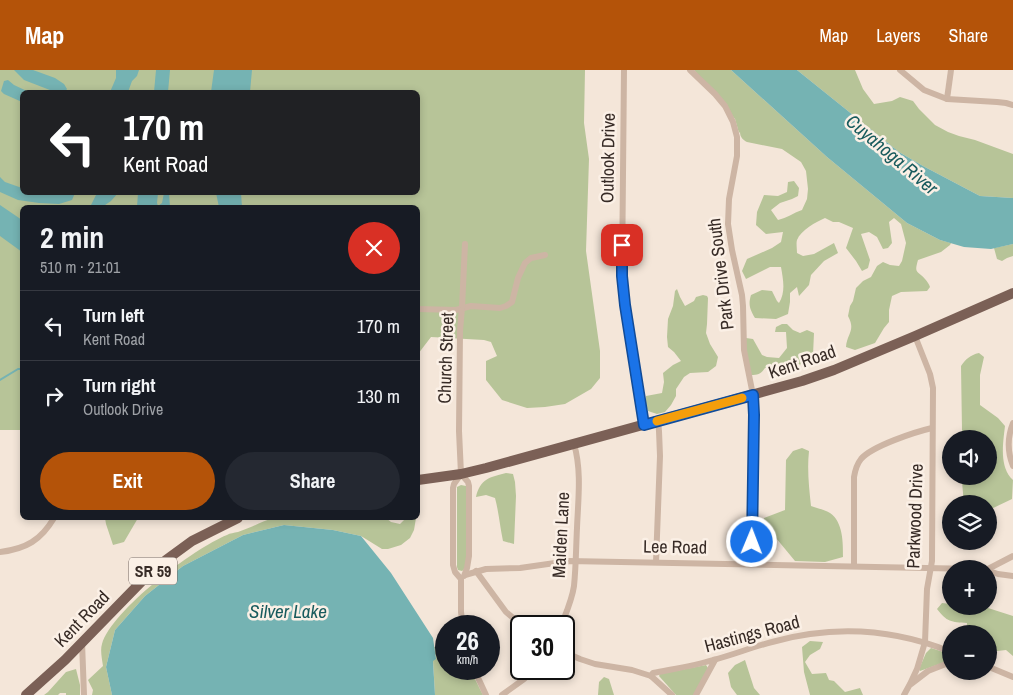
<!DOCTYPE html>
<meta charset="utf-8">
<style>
:root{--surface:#171b24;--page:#242831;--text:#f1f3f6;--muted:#9ea1a6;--line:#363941;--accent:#b45309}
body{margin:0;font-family:"Archivo Narrow",sans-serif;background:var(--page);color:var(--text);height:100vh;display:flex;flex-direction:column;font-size:19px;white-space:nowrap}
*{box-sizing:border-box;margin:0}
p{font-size:16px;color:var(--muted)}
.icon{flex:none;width:28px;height:28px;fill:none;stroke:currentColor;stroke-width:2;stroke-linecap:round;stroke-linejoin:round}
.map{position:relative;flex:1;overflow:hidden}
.details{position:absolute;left:20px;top:135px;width:400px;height:315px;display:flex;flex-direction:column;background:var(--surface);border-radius:8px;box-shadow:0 2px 8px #0003}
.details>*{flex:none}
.guide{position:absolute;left:20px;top:20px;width:400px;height:105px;border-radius:8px;box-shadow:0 2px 8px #0003;background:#202124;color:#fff;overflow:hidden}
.controls{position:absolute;left:942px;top:360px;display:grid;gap:10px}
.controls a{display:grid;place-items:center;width:55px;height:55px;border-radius:50%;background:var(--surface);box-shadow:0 2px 8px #0003;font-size:25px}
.speed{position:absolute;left:435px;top:545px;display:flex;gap:10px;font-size:25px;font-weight:700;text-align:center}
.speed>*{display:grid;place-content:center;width:65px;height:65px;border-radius:50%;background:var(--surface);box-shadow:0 2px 8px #0003;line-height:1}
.speed small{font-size:12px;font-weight:400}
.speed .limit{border:2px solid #111;border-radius:8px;background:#fff;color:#111}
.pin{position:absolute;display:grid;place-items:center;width:42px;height:42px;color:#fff;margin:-21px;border-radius:10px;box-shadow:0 2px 8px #0006}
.me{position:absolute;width:55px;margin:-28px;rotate:1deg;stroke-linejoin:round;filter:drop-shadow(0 0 4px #0008)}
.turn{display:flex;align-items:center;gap:18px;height:105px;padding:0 20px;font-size:22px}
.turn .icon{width:65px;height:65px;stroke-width:2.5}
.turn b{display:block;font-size:35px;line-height:42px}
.round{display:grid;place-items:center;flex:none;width:52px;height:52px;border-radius:26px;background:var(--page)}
.overview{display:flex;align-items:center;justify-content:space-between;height:85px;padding:0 20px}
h1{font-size:30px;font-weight:800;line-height:38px}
.action{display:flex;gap:10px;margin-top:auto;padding:10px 20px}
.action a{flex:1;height:58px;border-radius:30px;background:var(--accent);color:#fff;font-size:20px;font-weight:800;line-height:58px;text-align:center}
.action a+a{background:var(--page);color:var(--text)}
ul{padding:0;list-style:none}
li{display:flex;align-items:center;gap:15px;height:70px;padding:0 20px;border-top:1px solid var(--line)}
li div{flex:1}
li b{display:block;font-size:19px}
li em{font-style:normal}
header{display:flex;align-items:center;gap:30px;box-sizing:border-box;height:70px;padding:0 25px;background:var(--accent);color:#fff}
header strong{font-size:24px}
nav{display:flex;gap:28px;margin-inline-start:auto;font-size:18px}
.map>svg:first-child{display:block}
.green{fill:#b7c498;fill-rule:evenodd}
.water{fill:#75b3b3}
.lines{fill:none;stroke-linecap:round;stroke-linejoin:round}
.stream{stroke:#75b3b3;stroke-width:2}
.minor{stroke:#cdb5a4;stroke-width:6}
.primary{stroke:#7b6056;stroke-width:10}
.route-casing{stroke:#114b97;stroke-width:12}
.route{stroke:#1a73e8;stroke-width:9}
.slow{stroke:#f59e0b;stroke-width:9}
.labels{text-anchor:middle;stroke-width:5;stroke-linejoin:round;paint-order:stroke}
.shield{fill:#fbf0e6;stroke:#726660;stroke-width:1}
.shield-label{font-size:16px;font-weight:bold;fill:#372b26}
.street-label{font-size:18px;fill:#372b26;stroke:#fbf0e6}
.water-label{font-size:19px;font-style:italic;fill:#185b5d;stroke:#fbf0e6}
</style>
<header>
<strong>Map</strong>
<nav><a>Map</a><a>Layers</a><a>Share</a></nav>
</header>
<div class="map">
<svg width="1013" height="625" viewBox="0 0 1013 625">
<rect width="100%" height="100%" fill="#f4e6d9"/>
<g class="green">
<path d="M0,0H585L584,53L589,89L586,181L600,281V308L591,319L565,334L545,337L527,338L502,330L486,310V291L497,286L491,272L484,270L431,267L418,284V138H22V360H0ZM22,22H418V122H22Z"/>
<path d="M694,0H731L827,87L907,153L940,170L951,173L950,175L941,182L918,190C914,204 917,200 925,209C927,211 929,214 930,217L927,221L901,222L892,226L889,240V252L884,258L875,273L855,280L846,277C847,263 856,261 848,246L850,236L853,231L856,218L863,211L871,207L877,196L883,192L890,195L899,196L902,191L906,173L901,154L894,148L889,152L892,173L888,178L883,179L877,167L869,162L861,164L870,190L868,198L862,201L856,191L846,178L853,158L839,152H833L825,148C816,152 801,160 797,170C796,173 797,179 797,183L803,186L814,184L834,173L838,183L824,191L811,205L809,215L799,226L797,217L790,223V232L788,244L776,249L755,248C750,239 748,235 751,225L762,220L772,221L777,231L779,233C786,222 783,209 781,197H770L746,209L742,201L747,189L772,178L781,172L783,162L766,164L756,155L757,142L764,125L778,126L787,122L788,112L794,111L799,118L798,126L792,129L780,133L771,140L778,150C787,148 793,143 802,140L807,129L808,119L806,101L801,92L782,79L747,72C743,70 740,67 740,62L739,63L735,49Z"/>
<path d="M797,0H855L863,19L874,34L892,31L900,27L913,31L919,39L935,55L948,62L959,66L975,70L1013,84V128L980,126L923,96L899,82Z"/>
<path d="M1013,174V186L1007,188L1002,191L997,189L994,178Z"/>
<path d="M677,219L680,227L685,236L694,231L696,227L703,225L707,226L708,228L707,254L706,263L710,274L718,287L716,296L708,302L690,303L684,307L676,319V326L671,335L665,342L657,344L648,341L645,333L646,326L662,323L664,312L663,303L673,295L681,291L674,282L668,277L667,267L668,249L673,236L675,221Z"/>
<path d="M782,254H787L793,260L800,263L807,260L814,263L813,285L802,294L783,297L765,298C761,304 758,305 751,305L745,283L746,268L753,269L762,285L767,287L779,288L787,278L786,262H775L776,257Z"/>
<path d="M979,283L984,287L980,305V335L998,348L1005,356C1003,373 999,397 1013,410L1012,429L989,440V434H964L962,412L964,406H989V369H964L962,360L961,296C966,289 970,285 979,283Z"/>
<path d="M802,378L809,381C807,399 809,418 811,436C817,438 825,440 830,443C843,452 843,472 843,487L825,492L795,491L776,468L766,461L764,448L785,440L786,390L793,381Z"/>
<path d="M506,403L513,404L515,412L516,426L514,474L503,471C500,457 499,443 495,428L486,425L476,427C480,409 490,407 506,403Z"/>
<path d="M461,415L466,416V498L462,501L458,500L457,497V417Z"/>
<path d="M105,448H138L124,472L113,475L106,454Z"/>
<path d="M273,448H386L391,452L400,454L406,448H416L414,460L410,468L401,475L388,479H382L361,466L333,460L284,455L243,465L183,496L145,526L115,560L106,597L112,625H92L93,620L88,610L103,596C102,589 100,580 102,574C112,540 194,478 227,465C230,463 234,463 238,462C250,458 261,452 273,448Z"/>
<path d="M942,533L951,534V536H969L988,538L1013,546V586L1006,580L989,582V564H966L967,553C951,552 947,552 937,539Z"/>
<path d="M810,571L823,572L820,579L810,585L805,592L812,604L826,603L829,610L834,611L845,622L860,618L863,625H810L804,602L802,577Z"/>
<path d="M446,576V599H470L483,625H435L433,590L436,589L434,577Z"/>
<path d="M931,578L950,584L951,587L948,591L920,601L919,599L926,583Z"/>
<path d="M745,590L754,618L760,625H737L731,617L728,603L735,595Z"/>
<path d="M706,595L708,598L694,625H676L659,606L660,604Z"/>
<path d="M76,599L80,615V625H66V623H60L58,625H44L48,622L66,602Z"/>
<path d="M604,607L609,609L614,625H598L599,612Z"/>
</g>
<g class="water">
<path d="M14,0H33L55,8L64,14L67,19L65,22H55L24,10Z"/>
<path d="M116,0H139L137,6L132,11L128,22H110L116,8Z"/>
<path d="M156,0H170L168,22H154Z"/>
<path d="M214,0H252L250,22H211Z"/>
<path d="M731,0H797L899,82L923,96L980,126L1013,128V174L991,179L964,177L940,170L907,153L827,87Z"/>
<path d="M8,10L14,15L29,22H22V32L4,24L1,21L4,11Z"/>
<path d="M0,107L5,112L22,118V122L49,123H75L72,130L59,134L39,133L18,130L0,122Z"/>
<path d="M97,123V122L118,123L111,131L102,137H93L91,135Z"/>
<path d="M138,123H158L157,133L158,136L162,133L164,123H169L170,137H137Z"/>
<path d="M216,123H241L242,137H219Z"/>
<path d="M0,135L22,150V182L0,166Z"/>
<path d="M284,455L333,460L361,466L391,503L433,568L436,589L433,591L435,625H112L106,597L115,560L145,526L183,496L243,465Z"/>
</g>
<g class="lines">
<path class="stream" d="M0,310L18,299H22"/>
<g class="minor">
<path d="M624,0L622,207L625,235L644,355"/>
<path d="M690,0L715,24L725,36L733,52L737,67V86L729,129L728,154L732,180L742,225L743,236L744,280L753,325L754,345L752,472L753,494"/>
<path d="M900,0L924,20L947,29L997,32L1006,33L1013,35"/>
<path d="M947,29L951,0"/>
<path d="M418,239L456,240L471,236L500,238L506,236L512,232L518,208L525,193L531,188L545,185"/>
<path d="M1013,353C1007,368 1007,381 1013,396"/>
<path d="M461,404L459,361L460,261L462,238L465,174"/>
<path d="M461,404L454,414L453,418V495L455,502L461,509V542L463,556"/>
<path d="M461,404L468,412L469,416V486L467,498L464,506"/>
<path d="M0,482C26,479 41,470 54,448"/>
<path d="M656,492L660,386L659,361L658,351"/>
<path d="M854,496V407C855,401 857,394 861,389C872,376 915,362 932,358"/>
<path d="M988,499L1013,486"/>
<path d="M476,501L506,542L523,556"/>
<path d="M989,501L998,504L1013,506"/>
<path d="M465,505L486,499L520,498L569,491L976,499"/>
<path d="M561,556C566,543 572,530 574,516C576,497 576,477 577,458C578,431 582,401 574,374"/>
<path d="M82,572L84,625"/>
<path d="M564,582L580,589L595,594L632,600L651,606L653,603C673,599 694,596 713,590C733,585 752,577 772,572C833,555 892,558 951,582"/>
<path d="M989,597L1013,607"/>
<path d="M474,599L486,625"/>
<path d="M651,606L672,625"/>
<path d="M911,614L928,601L951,592"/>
<path d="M502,625L524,609L535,599"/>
<path d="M696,625L715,590"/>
<path d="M904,625L910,614L917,599L925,572L927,519L932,491L933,318L930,304L915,266"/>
</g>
<g class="primary">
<path d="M418,410L461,404L486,398L802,311L834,300L915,266L1013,223"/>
<path d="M26,625L65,590L142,511L166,490L192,471L238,448"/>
</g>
</g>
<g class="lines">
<defs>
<path id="route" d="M622,175V206L625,235L644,355L753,325L754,345L752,472"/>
</defs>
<use href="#route" class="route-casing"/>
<use href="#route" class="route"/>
<path class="slow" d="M657,351L742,328"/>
</g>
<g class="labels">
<rect class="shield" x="129" y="487.5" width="48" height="27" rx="4"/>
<g class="shield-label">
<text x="153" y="507">SR 59</text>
</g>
<g class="street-label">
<text transform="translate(608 88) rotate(-89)" y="6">Outlook Drive</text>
<text transform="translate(721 204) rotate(-97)" y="6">Park Drive South</text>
<text transform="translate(446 288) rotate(-88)" y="6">Church Street</text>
<text transform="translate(802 292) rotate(-19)" y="6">Kent Road</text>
<text transform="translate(915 446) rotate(-88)" y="6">Parkwood Drive</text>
<text transform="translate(561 465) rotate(-87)" y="6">Maiden Lane</text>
<text transform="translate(675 477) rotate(1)" y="6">Lee Road</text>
<text transform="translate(82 549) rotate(-46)" y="6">Kent Road</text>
<text transform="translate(752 564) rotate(-15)" y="6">Hastings Road</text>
</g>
<g class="water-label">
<text transform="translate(892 84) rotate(40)" y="7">Cuyahoga River</text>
<text x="288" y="548">Silver Lake</text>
</g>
</g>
</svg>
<div class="controls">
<a><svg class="icon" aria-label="sound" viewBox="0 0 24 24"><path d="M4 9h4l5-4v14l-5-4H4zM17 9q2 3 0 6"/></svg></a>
<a><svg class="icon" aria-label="layers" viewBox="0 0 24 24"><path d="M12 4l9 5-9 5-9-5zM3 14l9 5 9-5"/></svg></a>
<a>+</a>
<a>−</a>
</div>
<div class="speed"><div>26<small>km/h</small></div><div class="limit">30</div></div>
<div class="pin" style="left:622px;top:175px;background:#d93025"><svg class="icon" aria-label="arrive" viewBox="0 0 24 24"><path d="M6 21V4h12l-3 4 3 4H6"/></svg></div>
<svg class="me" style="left:752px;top:472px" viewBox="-20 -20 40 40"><circle r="17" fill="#1a73e8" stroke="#fff" stroke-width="3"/><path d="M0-11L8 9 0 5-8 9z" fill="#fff"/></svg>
<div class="guide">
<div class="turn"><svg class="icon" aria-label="left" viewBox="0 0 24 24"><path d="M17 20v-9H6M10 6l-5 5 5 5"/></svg><div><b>170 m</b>Kent Road</div></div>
</div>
<section class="details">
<div class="overview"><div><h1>2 min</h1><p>510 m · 21:01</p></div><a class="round" style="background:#d93025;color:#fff"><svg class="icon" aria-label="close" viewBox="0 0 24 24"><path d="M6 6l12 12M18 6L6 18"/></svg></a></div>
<ul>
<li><svg class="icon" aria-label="left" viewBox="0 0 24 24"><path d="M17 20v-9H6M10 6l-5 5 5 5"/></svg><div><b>Turn left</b><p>Kent Road</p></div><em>170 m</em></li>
<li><svg class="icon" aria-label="right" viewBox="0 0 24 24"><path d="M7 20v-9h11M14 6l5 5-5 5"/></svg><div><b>Turn right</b><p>Outlook Drive</p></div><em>130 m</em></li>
</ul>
<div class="action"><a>Exit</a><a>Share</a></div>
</section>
</div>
